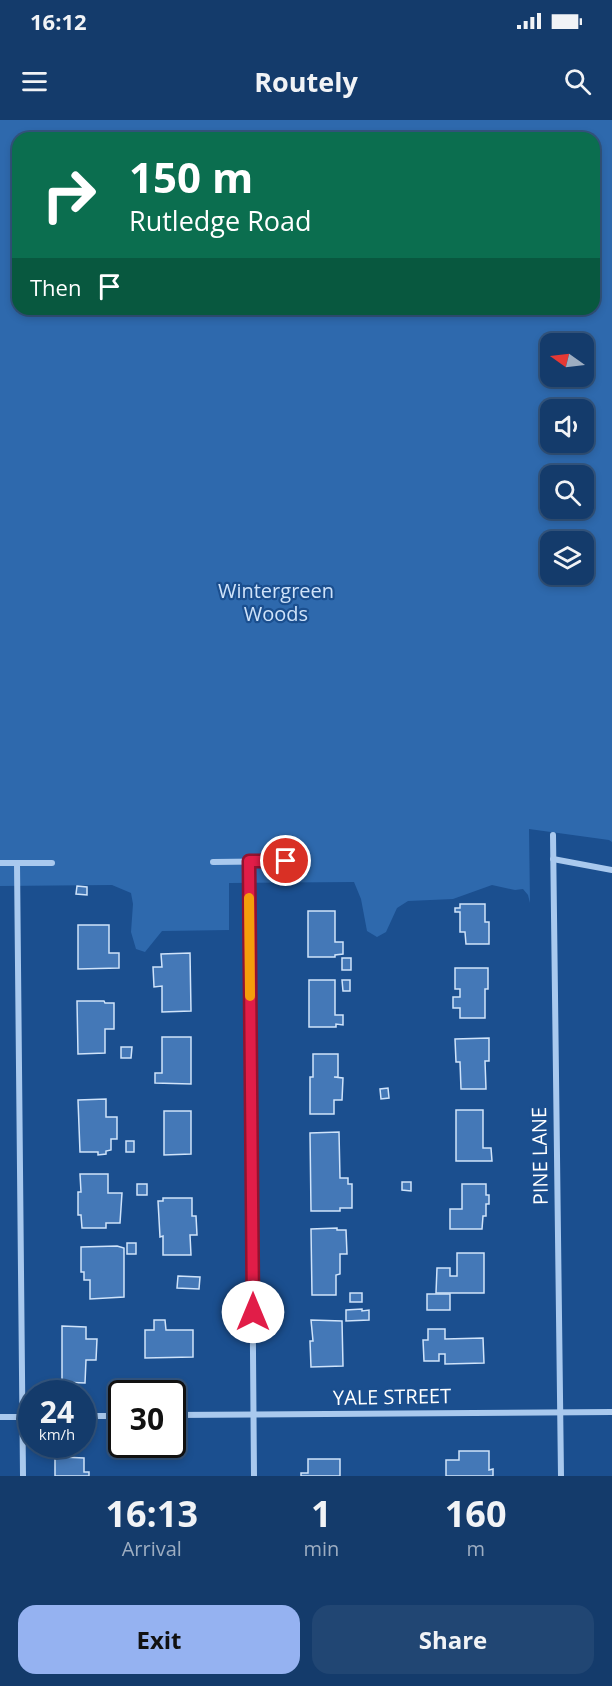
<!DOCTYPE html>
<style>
:root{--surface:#143b6b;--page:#214673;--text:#f1f3f6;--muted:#9dadc1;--line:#33557e;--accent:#95b2f1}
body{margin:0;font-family:"Open Sans",sans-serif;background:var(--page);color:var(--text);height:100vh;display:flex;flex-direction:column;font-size:22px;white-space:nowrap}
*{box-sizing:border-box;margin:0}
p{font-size:20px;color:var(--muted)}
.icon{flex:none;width:33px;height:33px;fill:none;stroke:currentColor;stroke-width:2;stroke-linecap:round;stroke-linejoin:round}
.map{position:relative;height:1356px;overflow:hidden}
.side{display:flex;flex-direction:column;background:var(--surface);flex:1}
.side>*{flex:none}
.top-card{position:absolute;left:12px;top:12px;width:588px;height:183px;border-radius:18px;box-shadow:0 3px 9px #0003,0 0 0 2px var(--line);background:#0b6e4f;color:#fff;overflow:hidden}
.needle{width:39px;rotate:284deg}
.fabs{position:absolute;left:540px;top:213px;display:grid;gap:12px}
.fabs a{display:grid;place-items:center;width:54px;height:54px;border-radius:12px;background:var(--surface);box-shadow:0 3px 9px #0003,0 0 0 2px var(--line);font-size:30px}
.speed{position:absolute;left:18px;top:1260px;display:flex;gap:12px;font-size:30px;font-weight:700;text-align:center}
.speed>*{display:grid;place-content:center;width:78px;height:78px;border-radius:50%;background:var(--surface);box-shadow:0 3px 9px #0003,0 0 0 2px var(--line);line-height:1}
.speed small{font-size:15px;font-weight:400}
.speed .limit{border:3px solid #111;border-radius:9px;background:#fff;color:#111}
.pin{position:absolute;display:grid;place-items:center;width:51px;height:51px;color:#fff;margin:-26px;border:3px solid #fff;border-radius:50%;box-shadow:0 2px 6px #0007}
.me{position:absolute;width:66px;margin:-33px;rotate:0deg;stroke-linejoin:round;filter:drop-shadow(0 0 4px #0008)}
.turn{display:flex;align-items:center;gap:21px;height:126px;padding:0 18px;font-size:27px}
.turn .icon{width:78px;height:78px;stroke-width:2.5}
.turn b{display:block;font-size:42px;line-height:51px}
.then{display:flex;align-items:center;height:57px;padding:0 18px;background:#0003;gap:12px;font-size:22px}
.eta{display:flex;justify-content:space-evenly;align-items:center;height:102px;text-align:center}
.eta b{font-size:36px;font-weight:700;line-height:42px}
.primary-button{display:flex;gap:12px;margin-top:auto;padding:12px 18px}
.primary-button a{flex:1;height:69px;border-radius:18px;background:var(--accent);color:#111;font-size:24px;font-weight:700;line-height:69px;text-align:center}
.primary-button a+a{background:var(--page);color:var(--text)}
.status{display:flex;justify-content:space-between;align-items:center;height:42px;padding:0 30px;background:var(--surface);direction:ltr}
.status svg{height:16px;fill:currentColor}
header{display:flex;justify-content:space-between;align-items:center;height:78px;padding:0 18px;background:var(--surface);font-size:27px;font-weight:700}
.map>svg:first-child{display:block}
.green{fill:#2e69ad;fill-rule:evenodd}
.building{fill:#4478b7;stroke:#cfe3fa;stroke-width:1.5}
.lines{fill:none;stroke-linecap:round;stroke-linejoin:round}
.minor{stroke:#a9c9ee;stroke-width:6}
.route-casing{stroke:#92132f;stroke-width:15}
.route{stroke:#e11d48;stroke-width:10}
.slow{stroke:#f59e0b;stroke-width:10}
.labels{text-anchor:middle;stroke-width:4.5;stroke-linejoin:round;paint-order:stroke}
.park-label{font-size:20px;fill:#cfe3fa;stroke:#1b4f8f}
.street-label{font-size:20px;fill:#fff;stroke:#1b4f8f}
</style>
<div class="status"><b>16:12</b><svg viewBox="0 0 49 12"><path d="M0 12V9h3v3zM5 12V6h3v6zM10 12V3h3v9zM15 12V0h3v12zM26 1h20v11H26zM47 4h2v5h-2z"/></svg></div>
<header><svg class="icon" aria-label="menu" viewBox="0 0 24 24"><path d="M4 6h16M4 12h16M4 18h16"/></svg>Routely<svg class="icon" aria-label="search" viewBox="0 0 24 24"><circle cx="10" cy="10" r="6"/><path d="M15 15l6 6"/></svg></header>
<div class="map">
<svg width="612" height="1356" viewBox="0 0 612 1356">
<rect width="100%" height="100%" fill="#1b4f8f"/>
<path class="green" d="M0,0H612V722L609,720L529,709L530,783L528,775L523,769L515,770L492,765L453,779L408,781L397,788L386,812L377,817L367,811L361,779L354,762L229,763V810L162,811L145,832L136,829L131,812L133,784L131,773L112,765L0,766ZM18,18H594V189H18ZM550,224H584V256H550ZM550,290H584V322H550ZM550,356H584V388H550ZM550,422H584V454H550Z"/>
<g class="building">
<path d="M77,766L87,767V775L76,774Z"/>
<path d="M460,784H485V802H489V824H466L465,812H460V792H455V788H460Z"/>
<path d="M308,791H335V822H343V834L335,835V837H308Z"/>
<path d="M78,805H109V833H119V848L78,849Z"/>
<path d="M190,833L191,891L162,892V866L154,867L153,847H162L161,834Z"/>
<rect x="342" y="838" width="9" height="12"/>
<path d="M455,848H488V869H485V898H460V888H453V877H460V869H455Z"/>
<path d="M309,860H335V895H343V905L336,904V907H309Z"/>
<path d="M342,860H350V871H343Z"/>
<path d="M77,881H104L105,883H114V909H105V933L78,934Z"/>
<path d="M162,917H191V964L155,963V953H162Z"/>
<path d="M489,918V941H485L486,969H461L460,942H456L455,919Z"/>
<path d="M121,927H132L131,938H121Z"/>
<path d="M313,934H338V957H334L343,958L342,980H334V994H310V957H313Z"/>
<path d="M388,968L389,978L381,979L380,969Z"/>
<path d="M106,979V997H117V1019H111V1030L106,1031V1034L98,1035V1032H80L78,980Z"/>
<path d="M456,990H483V1028H491L492,1041H456Z"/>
<path d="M164,991H191V1034L164,1035Z"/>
<path d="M339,1012L340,1058H348V1064H352V1088H340V1091H311L310,1013Z"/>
<rect x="126" y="1021" width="8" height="11"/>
<path d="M80,1054H108V1073H122L120,1103H106V1108H82L81,1095H78V1072H81Z"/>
<path d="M402,1062H411V1071L402,1070Z"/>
<rect x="137" y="1064" width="10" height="11"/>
<path d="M462,1064H486V1075H489V1084H486V1096H483L482,1109H450V1089H462Z"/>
<path d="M163,1078H192V1096H196L197,1115H190L191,1135H163V1116L160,1117L158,1081H163Z"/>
<path d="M337,1108V1110H346L347,1134H340V1154L336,1155V1175H312L311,1109Z"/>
<rect x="127" y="1123" width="9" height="11"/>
<path d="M117,1126L124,1128V1177L90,1179V1160H84V1152H81V1127Z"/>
<path d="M457,1133H484V1173H436L437,1148H450V1156H457Z"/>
<path d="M178,1156L200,1157L199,1169L177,1168Z"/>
<rect x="350" y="1173" width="12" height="9"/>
<rect x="427" y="1174" width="23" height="16"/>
<path d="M362,1189V1191L369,1190V1200L346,1201V1190Z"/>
<path d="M154,1200H165L166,1210H193V1237L145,1238V1210H154Z"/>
<path d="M311,1200L342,1201L343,1246L311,1247L310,1221H313Z"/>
<path d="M62,1206L86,1207V1219H97L96,1240H86L85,1263L62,1262Z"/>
<path d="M428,1209H445V1219L483,1218L484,1243L445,1244V1234H439V1241H424L423,1220H428Z"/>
<path d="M459,1331H489V1350L493,1349V1356H446V1340H459Z"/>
<path d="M61,1337L84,1338V1352H89V1356H55V1338Z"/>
<path d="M308,1339H340V1356H301V1353H308Z"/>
</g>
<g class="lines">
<g class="minor">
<path d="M553,715L561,1356"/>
<path d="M553,739L612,750"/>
<path d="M249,741L254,1356"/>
<path d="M213,742L286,741"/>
<path d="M0,743H52"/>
<path d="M17,743L23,1356"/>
<path d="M172,1295L612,1292"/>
<path d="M82,1296H122"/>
<path d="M0,1297H32"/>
</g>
</g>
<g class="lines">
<defs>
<path id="route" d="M253,1192L249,741H286"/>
</defs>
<use href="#route" class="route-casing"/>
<use href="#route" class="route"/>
<path class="slow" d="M249,778L250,876"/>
</g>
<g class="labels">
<g class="park-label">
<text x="276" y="478">Wintergreen<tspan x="276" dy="23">Woods</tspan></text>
</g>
<g class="street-label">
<text transform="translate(540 1036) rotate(-91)" y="7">PINE LANE</text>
<text transform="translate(392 1277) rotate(-1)" y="7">YALE STREET</text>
</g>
</g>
</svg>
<div class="fabs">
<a><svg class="needle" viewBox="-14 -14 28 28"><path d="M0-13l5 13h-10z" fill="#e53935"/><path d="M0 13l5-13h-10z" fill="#9dadc1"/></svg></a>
<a><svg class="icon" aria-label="sound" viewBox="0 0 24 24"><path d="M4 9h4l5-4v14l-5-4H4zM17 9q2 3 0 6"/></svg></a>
<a><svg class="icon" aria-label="search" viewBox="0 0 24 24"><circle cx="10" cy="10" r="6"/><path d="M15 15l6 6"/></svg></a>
<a><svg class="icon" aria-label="layers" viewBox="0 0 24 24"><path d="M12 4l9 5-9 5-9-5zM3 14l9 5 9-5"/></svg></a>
</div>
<div class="speed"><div>24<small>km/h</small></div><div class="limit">30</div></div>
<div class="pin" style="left:286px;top:741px;background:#d93025"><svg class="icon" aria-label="arrive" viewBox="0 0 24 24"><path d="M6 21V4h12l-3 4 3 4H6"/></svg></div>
<svg class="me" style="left:253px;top:1192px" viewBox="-20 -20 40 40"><circle r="19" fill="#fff"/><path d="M0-13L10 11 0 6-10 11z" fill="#e11d48"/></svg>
<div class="top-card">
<div class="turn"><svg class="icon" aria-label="right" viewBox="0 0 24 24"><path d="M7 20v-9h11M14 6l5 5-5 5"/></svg><div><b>150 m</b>Rutledge Road</div></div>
<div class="then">Then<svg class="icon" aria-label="arrive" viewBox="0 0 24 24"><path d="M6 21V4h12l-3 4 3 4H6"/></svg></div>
</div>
</div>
<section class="side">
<div class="eta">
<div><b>16:13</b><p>Arrival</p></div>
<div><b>1</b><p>min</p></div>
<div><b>160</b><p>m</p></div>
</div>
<div class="primary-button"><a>Exit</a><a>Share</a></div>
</section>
